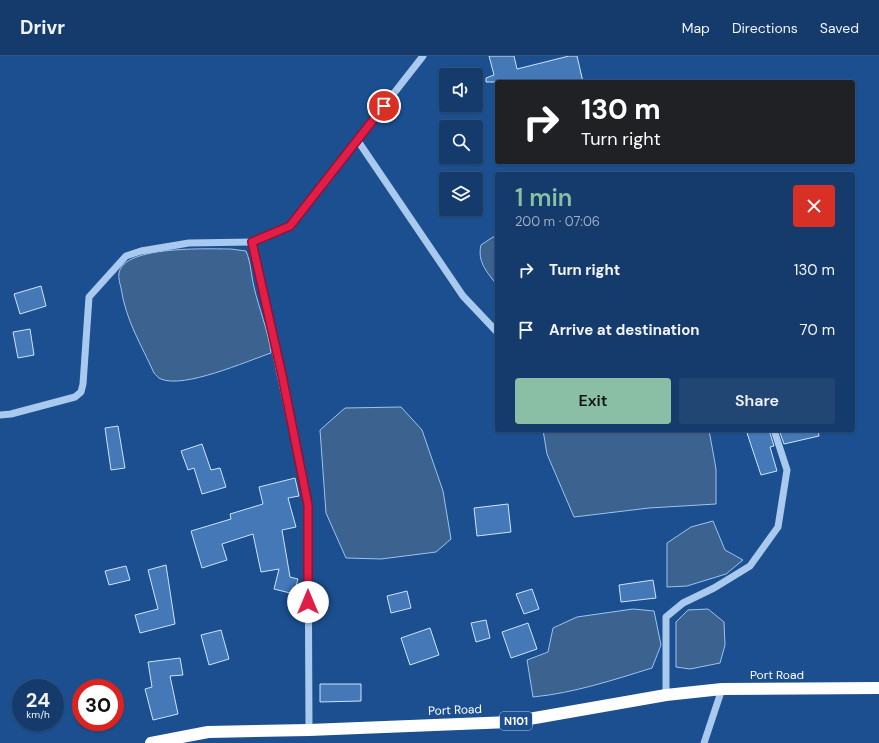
<!DOCTYPE html>
<meta charset="utf-8">
<style>
:root{--surface:#143b6b;--page:#214673;--text:#f1f3f6;--muted:#9dadc1;--line:#33557e;--accent:#8abfa5}
body{margin:0;font-family:"DM Sans",sans-serif;background:var(--page);color:var(--text);height:100vh;display:flex;flex-direction:column;font-size:15px;white-space:nowrap}
*{box-sizing:border-box;margin:0}
p{font-size:13px;color:var(--muted)}
.icon{flex:none;width:22px;height:22px;fill:none;stroke:currentColor;stroke-width:2;stroke-linecap:round;stroke-linejoin:round}
.map{position:relative;flex:1;overflow:hidden}
.side{position:absolute;left:495px;top:116px;width:360px;height:260px;display:flex;flex-direction:column;background:var(--surface);border-radius:4px;box-shadow:0 1px 3px #0004,0 0 0 1px var(--line)}
.side>*{flex:none}
.top-card{position:absolute;left:495px;top:24px;width:360px;height:84px;border-radius:4px;box-shadow:0 1px 3px #0004,0 0 0 1px var(--line);background:#202124;color:#fff;overflow:hidden}
.controls{position:absolute;left:439px;top:12px;display:grid;gap:8px}
.controls a{display:grid;place-items:center;width:44px;height:44px;border-radius:4px;background:var(--surface);box-shadow:0 1px 3px #0004,0 0 0 1px var(--line);font-size:20px}
.speed{position:absolute;left:12px;top:623px;display:flex;gap:8px;font-size:20px;font-weight:700;text-align:center}
.speed>*{display:grid;place-content:center;width:52px;height:52px;border-radius:50%;background:var(--surface);box-shadow:0 1px 3px #0004,0 0 0 1px var(--line);line-height:1}
.speed small{font-size:10px;font-weight:400}
.speed .limit{border:6px solid #d22;background:#fff;color:#111}
.pin{position:absolute;display:grid;place-items:center;width:34px;height:34px;color:#fff;margin:-17px;border:2px solid #fff;border-radius:50%;box-shadow:0 1px 4px #0007}
.me{position:absolute;width:44px;margin:-22px;rotate:0deg;stroke-linejoin:round;filter:drop-shadow(0 0 3px #0008)}
.turn{display:flex;align-items:center;gap:14px;height:84px;padding:0 20px;font-size:18px}
.turn .icon{width:52px;height:52px;stroke-width:2.5}
.turn b{display:block;font-size:28px;line-height:34px}
.round{display:grid;place-items:center;flex:none;width:42px;height:42px;border-radius:4px;background:var(--page)}
.overview{display:flex;align-items:center;justify-content:space-between;height:68px;padding:0 20px}
h1{font-size:24px;font-weight:600;line-height:30px;color:var(--accent)}
.action{display:flex;gap:8px;margin-top:auto;padding:8px 20px}
.action a{flex:1;height:46px;border-radius:4px;background:var(--accent);color:#111;font-size:16px;font-weight:600;line-height:46px;text-align:center}
.action a+a{background:var(--page);color:var(--text)}
ul{padding:0;list-style:none}
li{display:flex;align-items:center;gap:12px;height:60px;padding:0 20px}
li div{flex:1}
li b{display:block;font-size:15px}
li em{font-style:normal}
header{display:flex;align-items:center;gap:24px;box-sizing:border-box;height:56px;padding:0 20px;background:var(--surface);border-bottom:1px solid var(--line)}
header strong{font-size:19px}
nav{display:flex;gap:22px;margin-inline-start:auto;font-size:14px}
.map>svg:first-child{display:block}
.water{fill:#3c6290;stroke:#9cc4f0}
.building{fill:#4478b7;stroke:#cfe3fa}
.lines{fill:none;stroke-linecap:round;stroke-linejoin:round}
.minor{stroke:#a9c9ee;stroke-width:7}
.highway{stroke:#fff;stroke-width:12}
.route-casing{stroke:#92132f;stroke-width:10}
.route{stroke:#e11d48;stroke-width:7}
.labels{text-anchor:middle;stroke-width:4;stroke-linejoin:round;paint-order:stroke}
.shield{fill:#1b4f8f;stroke:#bbcadd;stroke-width:1}
.shield-label{font-size:11px;font-weight:bold;fill:#fff}
.street-label{font-size:12px;fill:#fff;stroke:#1b4f8f}
</style>
<header>
<strong>Drivr</strong>
<nav><a>Map</a><a>Directions</a><a>Saved</a></nav>
</header>
<div class="map">
<svg width="879" height="687" viewBox="0 0 879 687">
<rect width="100%" height="100%" fill="#1b4f8f"/>
<g class="water">
<path d="M493,181H497V229C487,216 477,206 481,189Z"/>
<path d="M231,193L246,195C251,207 251,219 254,231C259,253 268,274 271,297C247,305 184,333 161,323C158,322 156,319 154,317C141,288 126,265 121,232C120,228 118,221 119,217C124,189 209,193 231,193Z"/>
<path d="M401,351L422,374L443,435L451,483L436,496L381,503L346,502L326,457L320,374L345,352Z"/>
<path d="M543,374H709L716,413V448L649,452L574,461L547,398Z"/>
<path d="M713,465L725,494L743,504L726,518L687,530L667,531V487L691,471Z"/>
<path d="M633,553L654,555L661,589L652,612C613,624 574,637 533,641L527,604L548,596L553,572L577,561Z"/>
<path d="M708,553L724,566L725,589L720,607L690,613L676,611V566L688,554Z"/>
</g>
<g class="building">
<path d="M489,0H514L517,13L569,0H577L583,26H486V22L494,19Z"/>
<path d="M41,230L46,250L20,258L14,238Z"/>
<path d="M30,273L34,299L18,302L13,276Z"/>
<path d="M118,370L125,412L111,414L105,372Z"/>
<path d="M746,374H769L774,390L770,391L777,415L761,419Z"/>
<path d="M779,374H818L819,380L784,388Z"/>
<path d="M202,388L211,414L220,412L226,431L202,438L194,412L188,414L181,395Z"/>
<path d="M295,422L299,440L288,442L296,471L282,474L290,521L298,523L294,538L274,533L279,513L261,516L253,478L222,488L227,504L202,512L191,475L231,463L230,458L263,448L259,431Z"/>
<path d="M508,448L511,476L477,480L474,452Z"/>
<path d="M166,509L175,568L140,577L135,559L158,553L148,514Z"/>
<path d="M126,510L130,524L109,529L105,515Z"/>
<path d="M653,524L656,542L621,546L619,529Z"/>
<path d="M532,533L539,553L524,558L516,538Z"/>
<path d="M407,535L411,552L391,557L387,540Z"/>
<path d="M486,564L490,582L476,586L471,567Z"/>
<path d="M528,567L537,593L511,602L502,576Z"/>
<path d="M430,572L439,599L410,609L401,582Z"/>
<path d="M221,574L229,603L209,609L201,579Z"/>
<path d="M180,602L183,619L170,620L178,658L153,664L145,633L152,631L148,606Z"/>
<path d="M320,628H361V645L320,646Z"/>
</g>
<g class="lines">
<g class="minor">
<path d="M358,85L463,240L497,276"/>
<path d="M0,359L11,358L75,341L81,336L83,328L89,241L126,200L141,195L189,187L252,186"/>
<path d="M666,639V561L683,547L714,532L750,510L778,471L787,414L774,374"/>
<path d="M309,674L308,449L252,186L290,170L423,0"/>
<path d="M704,687L722,633"/>
</g>
<path class="highway" d="M151,687L208,676L309,674L512,666L666,639L722,633L879,632"/>
</g>
<g class="lines">
<defs>
<path id="route" d="M308,546V449L282,319L252,186L290,170L384,50"/>
</defs>
<use href="#route" class="route-casing"/>
<use href="#route" class="route"/>
</g>
<g class="labels">
<rect class="shield" x="500" y="656" width="32" height="18" rx="3"/>
<g class="shield-label">
<text x="516" y="669">N101</text>
</g>
<g class="street-label">
<text x="777" y="623">Port Road</text>
<text transform="translate(455 654) rotate(-2)" y="4">Port Road</text>
</g>
</g>
</svg>
<div class="controls">
<a><svg class="icon" aria-label="sound" viewBox="0 0 24 24"><path d="M4 9h4l5-4v14l-5-4H4zM17 9q2 3 0 6"/></svg></a>
<a><svg class="icon" aria-label="search" viewBox="0 0 24 24"><circle cx="10" cy="10" r="6"/><path d="M15 15l6 6"/></svg></a>
<a><svg class="icon" aria-label="layers" viewBox="0 0 24 24"><path d="M12 4l9 5-9 5-9-5zM3 14l9 5 9-5"/></svg></a>
</div>
<div class="speed"><div>24<small>km/h</small></div><div class="limit">30</div></div>
<div class="pin" style="left:384px;top:50px;background:#d93025"><svg class="icon" aria-label="arrive" viewBox="0 0 24 24"><path d="M6 21V4h12l-3 4 3 4H6"/></svg></div>
<svg class="me" style="left:308px;top:546px" viewBox="-20 -20 40 40"><circle r="19" fill="#fff"/><path d="M0-13L10 11 0 6-10 11z" fill="#e11d48"/></svg>
<div class="top-card">
<div class="turn"><svg class="icon" aria-label="right" viewBox="0 0 24 24"><path d="M7 20v-9h11M14 6l5 5-5 5"/></svg><div><b>130 m</b>Turn right</div></div>
</div>
<section class="side">
<div class="overview"><div><h1>1 min</h1><p>200 m · 07:06</p></div><a class="round" style="background:#d93025;color:#fff"><svg class="icon" aria-label="close" viewBox="0 0 24 24"><path d="M6 6l12 12M18 6L6 18"/></svg></a></div>
<ul>
<li><svg class="icon" aria-label="right" viewBox="0 0 24 24"><path d="M7 20v-9h11M14 6l5 5-5 5"/></svg><div><b>Turn right</b></div><em>130 m</em></li>
<li><svg class="icon" aria-label="arrive" viewBox="0 0 24 24"><path d="M6 21V4h12l-3 4 3 4H6"/></svg><div><b>Arrive at destination</b></div><em>70 m</em></li>
</ul>
<div class="action"><a>Exit</a><a>Share</a></div>
</section>
</div>
